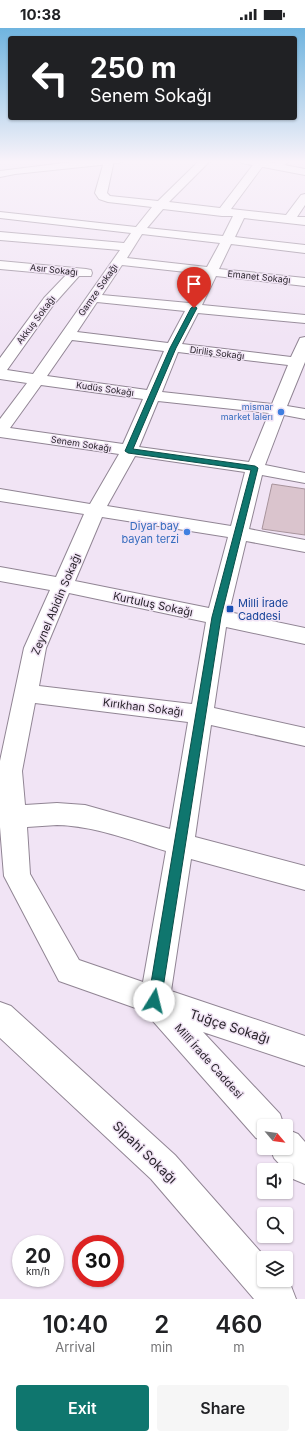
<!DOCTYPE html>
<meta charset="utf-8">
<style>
:root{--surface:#fff;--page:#f6f6f6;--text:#202124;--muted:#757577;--accent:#0f766e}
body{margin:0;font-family:Inter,sans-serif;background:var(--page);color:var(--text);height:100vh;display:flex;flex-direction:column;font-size:15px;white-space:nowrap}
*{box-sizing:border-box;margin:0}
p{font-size:13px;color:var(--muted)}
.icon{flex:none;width:22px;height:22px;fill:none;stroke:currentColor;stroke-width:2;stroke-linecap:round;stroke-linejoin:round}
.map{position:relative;height:1271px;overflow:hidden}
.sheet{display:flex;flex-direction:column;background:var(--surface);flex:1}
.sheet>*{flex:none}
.top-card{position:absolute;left:8px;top:8px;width:289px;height:84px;border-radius:4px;box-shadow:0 1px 3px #0004;background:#202124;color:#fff;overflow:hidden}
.needle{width:26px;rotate:119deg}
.buttons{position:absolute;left:257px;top:1091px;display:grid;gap:8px}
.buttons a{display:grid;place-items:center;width:36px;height:36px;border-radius:4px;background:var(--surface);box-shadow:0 1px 3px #0004;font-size:20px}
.speed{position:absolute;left:12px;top:1207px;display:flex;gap:8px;font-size:20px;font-weight:700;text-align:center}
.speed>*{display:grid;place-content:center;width:52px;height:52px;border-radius:50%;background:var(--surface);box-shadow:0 1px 3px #0004;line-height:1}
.speed small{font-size:10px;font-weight:400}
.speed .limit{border:6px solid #d22;background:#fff;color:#111}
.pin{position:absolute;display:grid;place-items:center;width:34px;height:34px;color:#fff;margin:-41px -17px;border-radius:50% 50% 50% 0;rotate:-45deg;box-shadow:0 0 4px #0007}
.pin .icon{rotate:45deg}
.me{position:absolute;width:44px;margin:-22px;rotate:9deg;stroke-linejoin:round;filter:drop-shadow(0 0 3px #0008)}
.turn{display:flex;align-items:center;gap:14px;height:84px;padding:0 16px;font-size:18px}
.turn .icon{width:52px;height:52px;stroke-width:2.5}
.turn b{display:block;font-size:28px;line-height:34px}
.eta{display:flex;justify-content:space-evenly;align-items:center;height:68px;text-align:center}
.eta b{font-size:24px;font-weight:600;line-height:28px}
.action{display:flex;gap:8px;margin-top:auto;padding:8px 16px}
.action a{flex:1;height:46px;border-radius:4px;background:var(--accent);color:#fff;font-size:16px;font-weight:600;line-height:46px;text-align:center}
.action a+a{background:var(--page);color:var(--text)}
.status{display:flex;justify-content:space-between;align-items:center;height:28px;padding:0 20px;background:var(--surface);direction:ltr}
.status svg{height:11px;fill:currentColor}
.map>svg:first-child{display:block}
.building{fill:#dac4cd;stroke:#a7939b}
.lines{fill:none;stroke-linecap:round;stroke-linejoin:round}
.minor-casing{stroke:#918594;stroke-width:2}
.major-casing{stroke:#918594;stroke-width:2}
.minor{fill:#fff;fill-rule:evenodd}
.major{fill:#fff;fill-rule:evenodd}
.route{fill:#0f766e;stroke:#0a4d48}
.shop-dot{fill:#3f7fe0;stroke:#f1e4f5;stroke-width:1.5}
.transit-dot{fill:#1a4fb4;stroke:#f1e4f5;stroke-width:1.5}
.labels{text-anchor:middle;stroke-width:3;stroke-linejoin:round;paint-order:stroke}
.far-street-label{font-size:9px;fill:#241f26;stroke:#f1e4f5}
.far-shop-label{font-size:9px;fill:#366cbe;stroke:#f1e4f5;text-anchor:end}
.shop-label{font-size:11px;fill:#366cbe;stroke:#f1e4f5;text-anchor:end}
.transit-label{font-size:11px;fill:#164399;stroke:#f1e4f5;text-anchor:start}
.street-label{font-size:11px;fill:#241f26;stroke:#f1e4f5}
.near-street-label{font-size:13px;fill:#241f26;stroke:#f1e4f5}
</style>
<div class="status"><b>10:38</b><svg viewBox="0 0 49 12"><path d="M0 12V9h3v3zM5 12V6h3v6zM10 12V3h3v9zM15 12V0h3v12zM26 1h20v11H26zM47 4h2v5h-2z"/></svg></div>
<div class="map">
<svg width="305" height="1271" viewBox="0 0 305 1271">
<rect width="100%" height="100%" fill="#f1e4f5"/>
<path class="building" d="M272,456L305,461V507L262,501Z"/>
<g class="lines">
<defs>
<g id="minor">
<path d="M102,132H112L113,137L107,165L110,168L158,173L200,132H211L169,174L220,180L256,133H264L265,135L231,181L286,187L301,167L305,166V177L297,189H305V197L244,190L235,209L305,217V225L231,216L219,241L305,250V258L216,248L202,277L305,287V295L198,285L182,316L291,329L300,310L305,309V334L287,378L305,381V391L284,387L265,437L305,445V455L262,447L249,501L305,512V524L246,513L229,584L305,600V616L226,599L214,680L305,700V718L211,697L195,809L305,838V862L191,831L171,963L305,1008V1038L203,1004L280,1086L284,1098H264V1113L256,1110L144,983L59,953L4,848L0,799V733L24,620L50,562L0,553V539L56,549L84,486L0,473V461L90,476L119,426L0,409V391L27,355L0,351V330L44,270L66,247L0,241V233L86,241L91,242L92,245L91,248H79L54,276L7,342L33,346L120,222L0,212V204L124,215L131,205L0,190V184L136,199L152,179L108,174L99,171L95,165L103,137ZM163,181L222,188H233L223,208L147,200ZM142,206L220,215L207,239L127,230ZM122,237L204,246L189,275L102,267ZM97,274L185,283L168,315L77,304ZM72,312L164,323L147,362L47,348ZM178,324L288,337L272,376L162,364ZM41,357L143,371L123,416L10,400ZM158,373L269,385L249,434L139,419ZM135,428L245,444L231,498L107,478ZM102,489L228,509L209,580L75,553ZM69,565L206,594L192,676L39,658L46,620ZM35,675L188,694L170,801L85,777L57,775L25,777L22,743ZM57,797C95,798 130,812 166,823L143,954L79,932L30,846L27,799Z"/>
<path d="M278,132H290L281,140H273L272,138Z"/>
<path d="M0,974L11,978L175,1127L266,1230H264V1252H286L291,1258L296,1271H254L151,1151L0,1010Z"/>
<path d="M286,1101L298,1106L305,1114V1156L293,1151L274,1130L270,1120H286Z"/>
</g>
<g id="major">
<path d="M88,132H124L119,135L15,146L0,149V143Z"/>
<path d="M237,132H259L305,141V147L242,135Z"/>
</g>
</defs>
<use href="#minor" class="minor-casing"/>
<use href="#major" class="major-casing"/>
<use href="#minor" class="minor"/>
<use href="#major" class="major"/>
</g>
<linearGradient id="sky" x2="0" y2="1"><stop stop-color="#6fb4df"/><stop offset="0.43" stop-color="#f9f3fa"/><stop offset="1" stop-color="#f9f3fa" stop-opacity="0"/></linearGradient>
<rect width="305" height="310" fill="url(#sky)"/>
<path class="route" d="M194,278L197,280L176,320L133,421L255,438L258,440L221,589L161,973L159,977L154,979L150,977L148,973L212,589L251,442L128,425L125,423L170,320L191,280Z"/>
<g class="shop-dot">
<circle cx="281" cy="384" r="4"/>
<circle cx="187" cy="504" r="4"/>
</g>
<rect class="transit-dot" x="226" y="577" width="8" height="8" rx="2"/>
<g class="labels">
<g class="far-street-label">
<text transform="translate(54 242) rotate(6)" y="3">Asır Sokağı</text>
<text transform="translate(259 249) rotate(6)" y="3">Emanet Sokağı</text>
<text transform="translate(98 262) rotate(-55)" y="3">Gamze Sokağı</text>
<text transform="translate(36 292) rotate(-53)" y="3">Akkuş Sokağı</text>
<text transform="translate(217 325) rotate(7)" y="3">Diriliş Sokağı</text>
<text transform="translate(105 361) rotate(8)" y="3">Kudüs Sokağı</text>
<text transform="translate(81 416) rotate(9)" y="3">Senem Sokağı</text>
</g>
<g class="far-shop-label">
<text x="273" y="382">mismar<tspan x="273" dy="10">market lalerı</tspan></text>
</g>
<g class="shop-label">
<text x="179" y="502">Diyar bay<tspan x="179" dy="13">bayan terzi</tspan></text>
</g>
<g class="transit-label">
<text x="238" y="579">Milli İrade<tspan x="238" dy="13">Caddesi</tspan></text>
</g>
<g class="street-label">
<text transform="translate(56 576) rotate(-67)" y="4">Zeynel Abidin Sokağı</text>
<text transform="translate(153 576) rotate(12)" y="4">Kurtuluş Sokağı</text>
<text transform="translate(143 679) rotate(7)" y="4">Kırıkhan Sokağı</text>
<text transform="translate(209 1033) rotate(48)" y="4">Millî İrade Caddesi</text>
</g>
<g class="near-street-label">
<text transform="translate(230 998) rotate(18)" y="5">Tuğçe Sokağı</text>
<text transform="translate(145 1124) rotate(44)" y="5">Sipahi Sokağı</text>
</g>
</g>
</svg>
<div class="buttons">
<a><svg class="needle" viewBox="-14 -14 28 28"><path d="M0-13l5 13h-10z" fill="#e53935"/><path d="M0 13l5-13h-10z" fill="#757577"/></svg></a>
<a><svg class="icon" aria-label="sound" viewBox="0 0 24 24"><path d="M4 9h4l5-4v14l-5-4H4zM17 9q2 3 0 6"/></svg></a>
<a><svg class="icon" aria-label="search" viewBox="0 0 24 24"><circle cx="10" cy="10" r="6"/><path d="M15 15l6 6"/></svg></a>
<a><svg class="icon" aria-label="layers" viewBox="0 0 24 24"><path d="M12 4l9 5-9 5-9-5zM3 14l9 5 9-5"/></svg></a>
</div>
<div class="speed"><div>20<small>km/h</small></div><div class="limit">30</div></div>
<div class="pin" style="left:194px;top:280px;background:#d93025"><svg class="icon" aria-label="arrive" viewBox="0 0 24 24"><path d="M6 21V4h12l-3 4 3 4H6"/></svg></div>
<svg class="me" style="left:154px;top:973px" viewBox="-20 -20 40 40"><circle r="19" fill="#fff"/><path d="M0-13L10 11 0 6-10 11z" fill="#0f766e"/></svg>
<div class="top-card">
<div class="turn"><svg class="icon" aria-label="left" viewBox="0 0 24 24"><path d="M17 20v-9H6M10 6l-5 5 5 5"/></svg><div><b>250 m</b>Senem Sokağı</div></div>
</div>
</div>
<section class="sheet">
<div class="eta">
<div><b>10:40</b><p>Arrival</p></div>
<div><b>2</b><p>min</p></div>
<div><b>460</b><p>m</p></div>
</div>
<div class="action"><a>Exit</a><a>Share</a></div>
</section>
